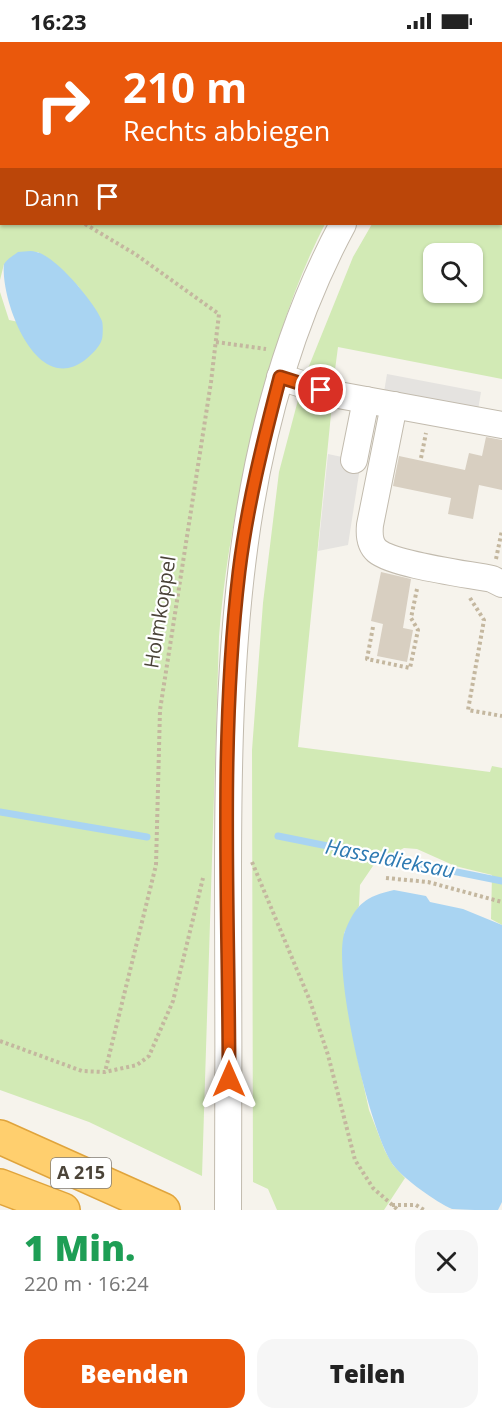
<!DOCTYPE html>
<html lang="de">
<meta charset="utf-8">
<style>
:root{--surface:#fff;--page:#f6f6f6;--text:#222;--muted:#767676;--accent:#ea580c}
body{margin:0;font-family:"Open Sans",sans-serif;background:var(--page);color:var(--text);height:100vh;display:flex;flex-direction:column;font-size:22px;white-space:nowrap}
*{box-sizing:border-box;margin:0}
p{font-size:20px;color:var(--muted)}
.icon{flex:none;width:33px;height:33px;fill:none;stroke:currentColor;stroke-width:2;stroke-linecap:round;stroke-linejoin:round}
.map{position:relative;height:1168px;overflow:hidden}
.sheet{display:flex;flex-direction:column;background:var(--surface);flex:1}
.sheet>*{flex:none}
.guide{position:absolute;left:0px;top:0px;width:502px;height:183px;box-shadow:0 2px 4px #0004;background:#ea580c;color:#fff;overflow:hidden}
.buttons{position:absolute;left:423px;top:201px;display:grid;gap:12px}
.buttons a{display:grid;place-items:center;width:60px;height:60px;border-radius:12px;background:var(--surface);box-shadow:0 2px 4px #0004;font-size:30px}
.pin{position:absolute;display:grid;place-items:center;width:51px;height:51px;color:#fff;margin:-26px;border:3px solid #fff;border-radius:50%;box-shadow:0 2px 6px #0007}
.me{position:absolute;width:66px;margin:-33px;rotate:0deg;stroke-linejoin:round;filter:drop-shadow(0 0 4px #0008)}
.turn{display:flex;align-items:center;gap:21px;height:126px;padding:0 24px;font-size:27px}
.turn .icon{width:78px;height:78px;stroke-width:2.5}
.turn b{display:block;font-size:42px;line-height:51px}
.then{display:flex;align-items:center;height:57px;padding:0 24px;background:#0003;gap:12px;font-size:22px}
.round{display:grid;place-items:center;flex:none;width:63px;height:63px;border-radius:18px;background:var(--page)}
.summary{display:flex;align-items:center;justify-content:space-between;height:102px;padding:0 24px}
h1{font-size:36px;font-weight:800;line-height:45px;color:#1e9e55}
.action{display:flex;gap:12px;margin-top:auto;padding:12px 24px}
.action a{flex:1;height:69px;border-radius:18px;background:var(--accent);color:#fff;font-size:24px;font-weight:800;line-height:69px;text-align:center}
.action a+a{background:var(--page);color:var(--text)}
.status{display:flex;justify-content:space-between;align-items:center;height:42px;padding:0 30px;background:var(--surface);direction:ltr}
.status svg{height:16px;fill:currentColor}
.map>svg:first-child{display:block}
.green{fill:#d2eab5;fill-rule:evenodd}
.parking{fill:#e5e3e0}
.water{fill:#a9d4f2}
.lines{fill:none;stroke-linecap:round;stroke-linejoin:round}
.stream{stroke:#a9d4f2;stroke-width:7}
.building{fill:#d8cfc1}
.minor-casing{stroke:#c2bbae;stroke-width:28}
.highway-casing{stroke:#e0a43c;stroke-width:36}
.path{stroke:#c4b79f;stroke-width:4;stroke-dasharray:3 3;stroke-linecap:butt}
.minor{stroke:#fff;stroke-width:26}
.highway{stroke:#ffcf6e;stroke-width:33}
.route-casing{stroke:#983908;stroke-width:15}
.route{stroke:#ea580c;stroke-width:10}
.labels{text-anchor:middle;stroke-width:4.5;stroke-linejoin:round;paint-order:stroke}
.shield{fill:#fff;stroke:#817c74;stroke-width:1.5}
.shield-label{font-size:18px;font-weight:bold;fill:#4b4439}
.street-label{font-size:20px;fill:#4b4439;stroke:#fff}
.water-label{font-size:21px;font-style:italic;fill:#2e7ab2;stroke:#fff}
</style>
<div class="status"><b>16:23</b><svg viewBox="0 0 49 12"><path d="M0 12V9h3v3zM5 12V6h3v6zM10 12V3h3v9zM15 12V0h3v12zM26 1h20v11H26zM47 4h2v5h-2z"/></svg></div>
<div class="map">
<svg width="502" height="1168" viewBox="0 0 502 1168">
<rect width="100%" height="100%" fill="#f6f3ec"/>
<g class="green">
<path d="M0,0H434L2,2V182H325C294,242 275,305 258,371C239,445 225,518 219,595L202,1134L89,1080L0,1048V250L9,278L102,297V280L78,244L38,210L4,222L0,238Z"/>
<path d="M487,0H502V337L338,305L333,343L307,329L353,215L372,182H501V2ZM434,212H472V250H434Z"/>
<path d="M298,358L332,362L298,705L490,730L492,724L502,726V883L491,877L492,833L455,824L417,807L404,806L375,821L360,843L359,864L344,891L354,1000L369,1068L385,1109L393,1123L405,1136L384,1168H277L268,1147L253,1140L252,708L263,561L279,430Z"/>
</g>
<g class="parking">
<path d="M387,332L481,350L478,368L384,350Z"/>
<path d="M328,412L361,419L348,503L318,509Z"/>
</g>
<g class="water">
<path d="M18,210C24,210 31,208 36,210C55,213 95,261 102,279C103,282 103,293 102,297C100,305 91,313 85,318C35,356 0,255 4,222C7,217 14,213 18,210Z"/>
<path d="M394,848L426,854L430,860L463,867L502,883V1160L498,1168C485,1168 464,1168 452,1167C436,1160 404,1137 394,1124C370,1093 331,925 345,889C356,862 366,854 394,848Z"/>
</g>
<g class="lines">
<g class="stream">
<path d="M0,770L147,795"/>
<path d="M278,794L502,839"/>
</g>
</g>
<g class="building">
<path d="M486,395L502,398V448L479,443L473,477L448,472L451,456L393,444L399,414L465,428L469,411L482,414Z"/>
<path d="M381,530L411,537L403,586L413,588L407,620L377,614L383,582L371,579Z"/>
</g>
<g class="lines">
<defs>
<g id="minor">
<path d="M454,2L455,0"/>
<path d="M280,335L333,352L502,383"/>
<path d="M394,363L370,483C369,493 370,503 377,509C394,523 467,532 492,537L502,542"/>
<path d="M354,418L366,358"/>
<path d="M228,1168C229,1059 228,949 228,840C228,616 234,384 343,182"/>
</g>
<g id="highway">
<path d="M0,1095L163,1168"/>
<path d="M0,1144L63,1168"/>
</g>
</defs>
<use href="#minor" class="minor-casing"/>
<use href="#highway" class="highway-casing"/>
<g class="path">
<path d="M422,2L423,0"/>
<path d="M0,128L2,129"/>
<path d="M85,182L135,212L219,272L211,340L160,668L156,823L105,1030"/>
<path d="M216,300L266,307"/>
<path d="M421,416L426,391"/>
<path d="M496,517L502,488"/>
<path d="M470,556L484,578L468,668L502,674"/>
<path d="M373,585L367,617L410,626L418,588L411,576L417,547"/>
<path d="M252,820L310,959L328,1013L355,1118L373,1146L398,1168"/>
<path d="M386,836L428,840L502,860"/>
<path d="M0,999L82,1029L105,1030L137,1023L149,1014L173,959L203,836"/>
<path d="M392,1163H416L424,1168"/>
</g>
<use href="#minor" class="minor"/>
<use href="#highway" class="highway"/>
</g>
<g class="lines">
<defs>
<path id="route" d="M229,1037C229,869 219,698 239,530C247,464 263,400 280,335L321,348"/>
</defs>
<use href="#route" class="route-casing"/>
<use href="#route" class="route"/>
</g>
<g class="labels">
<rect class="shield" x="51" y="1116" width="60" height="30" rx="4.5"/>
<g class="shield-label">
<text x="81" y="1137">A 215</text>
</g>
<g class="street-label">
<text transform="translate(160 570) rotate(-81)" y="7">Holmkoppel</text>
</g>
<g class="water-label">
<text transform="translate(390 817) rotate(11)" y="7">Hasseldieksau</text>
</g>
</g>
</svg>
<div class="buttons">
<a><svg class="icon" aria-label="search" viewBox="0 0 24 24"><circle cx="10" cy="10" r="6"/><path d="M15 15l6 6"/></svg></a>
</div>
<div class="pin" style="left:321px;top:348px;background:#d93025"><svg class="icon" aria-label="arrive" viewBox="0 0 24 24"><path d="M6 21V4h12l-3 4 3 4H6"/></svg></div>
<svg class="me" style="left:229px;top:1037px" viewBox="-20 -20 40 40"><path d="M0-17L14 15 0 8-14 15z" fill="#ea580c" stroke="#fff" stroke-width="4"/></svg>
<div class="guide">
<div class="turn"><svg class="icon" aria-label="right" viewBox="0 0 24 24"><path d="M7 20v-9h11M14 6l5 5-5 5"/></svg><div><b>210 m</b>Rechts abbiegen</div></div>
<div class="then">Dann<svg class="icon" aria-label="arrive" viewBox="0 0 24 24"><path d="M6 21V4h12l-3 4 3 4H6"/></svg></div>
</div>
</div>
<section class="sheet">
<div class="summary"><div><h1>1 Min.</h1><p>220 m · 16:24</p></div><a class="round"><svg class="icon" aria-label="close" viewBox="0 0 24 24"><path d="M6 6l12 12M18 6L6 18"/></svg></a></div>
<div class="action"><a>Beenden</a><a>Teilen</a></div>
</section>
